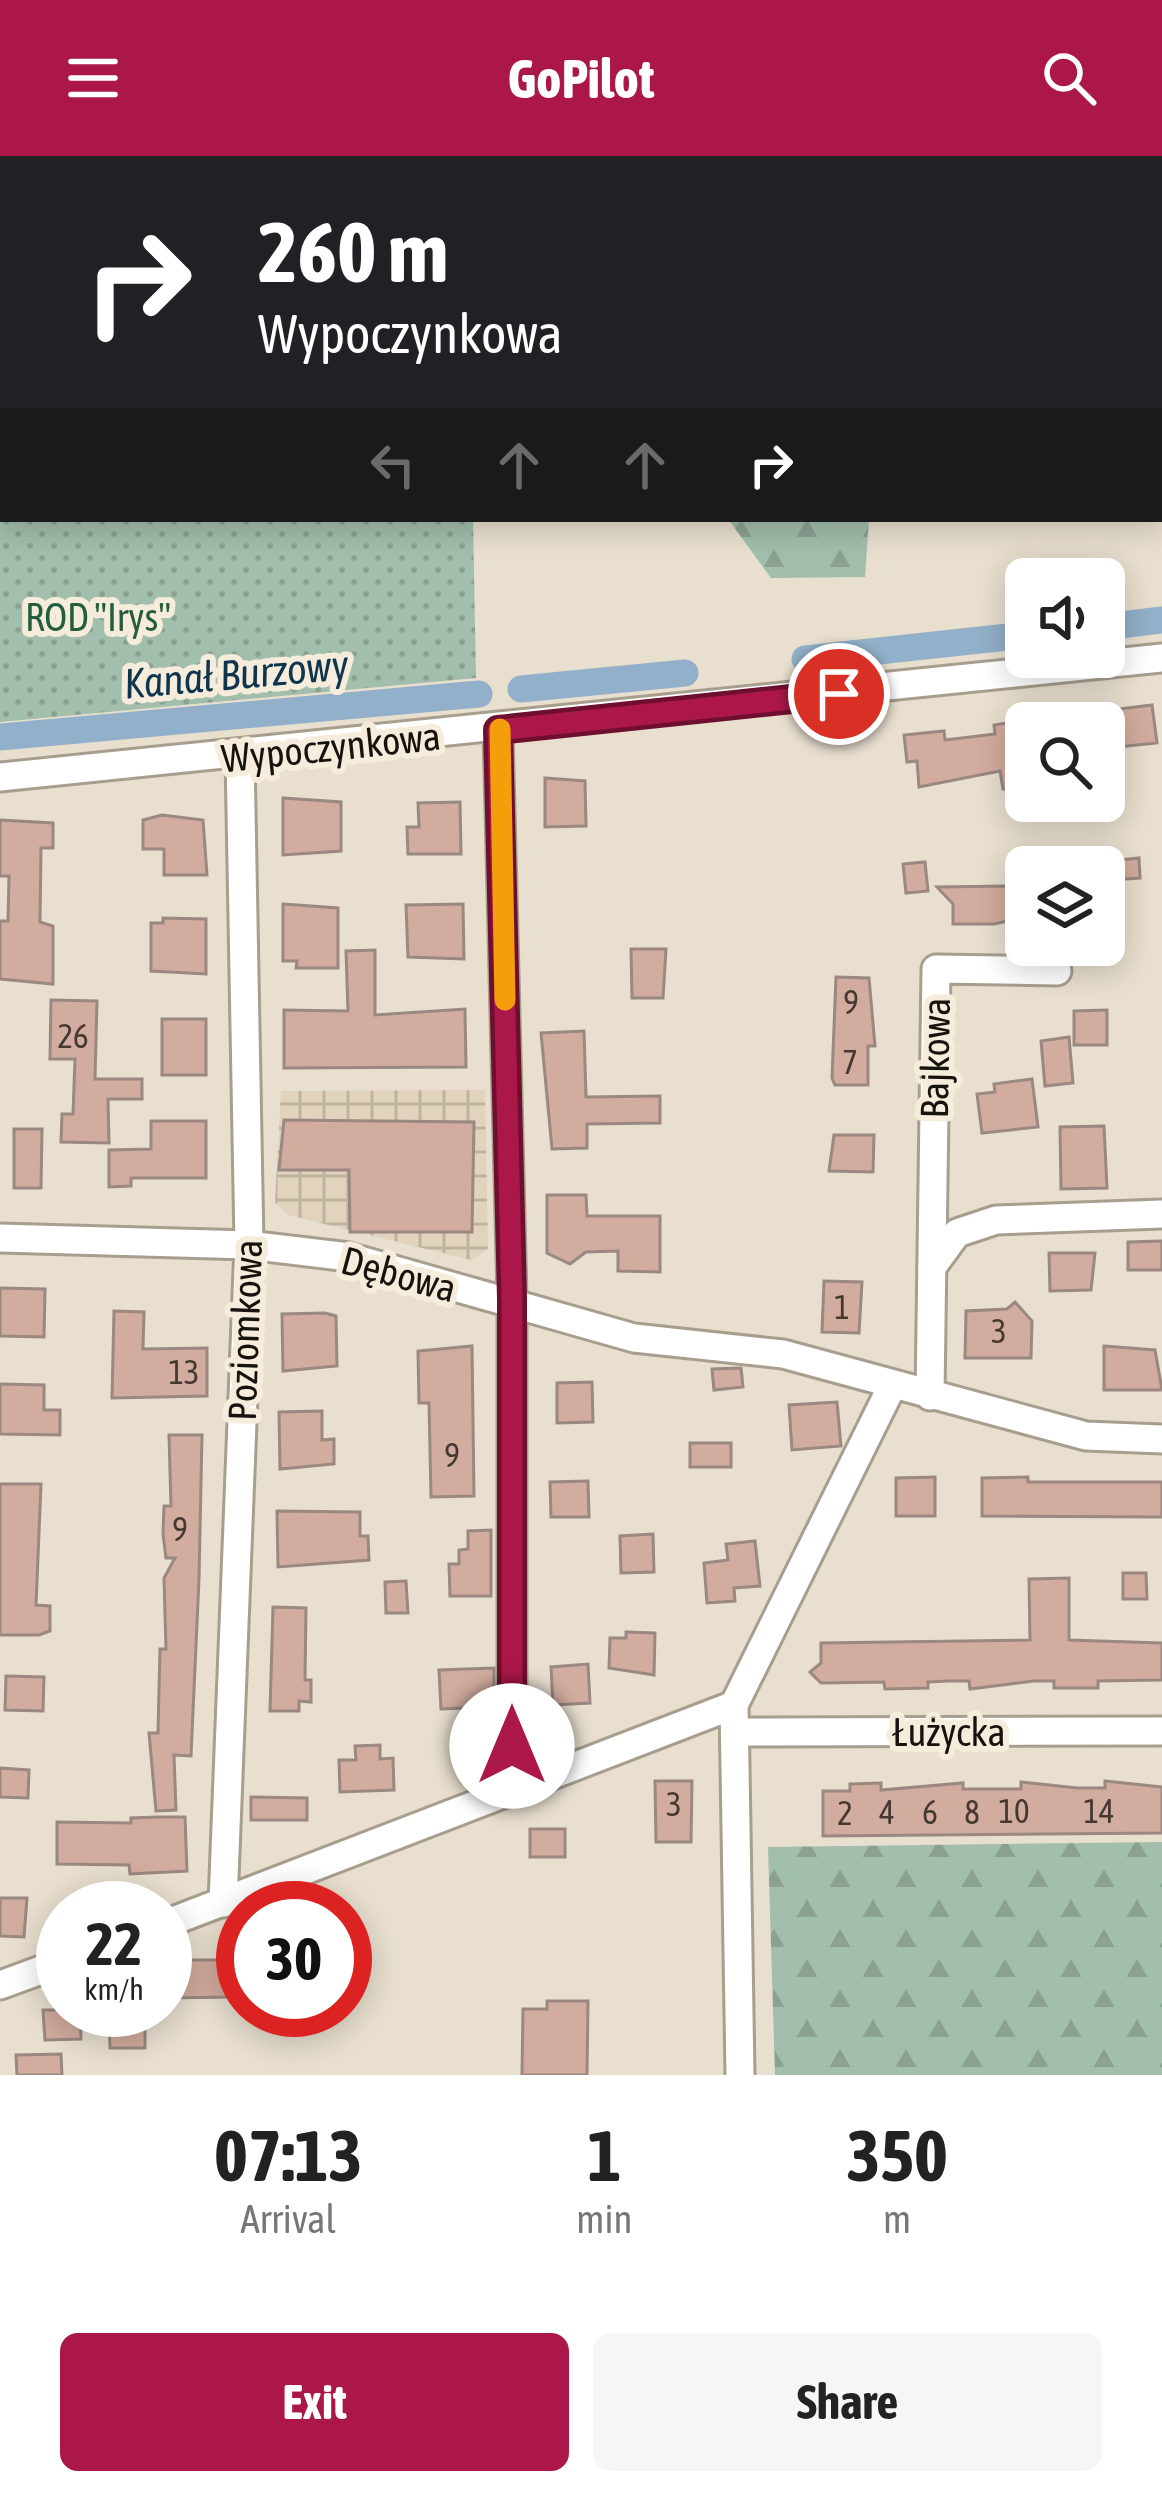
<!DOCTYPE html>
<meta charset="utf-8">
<style>
:root{--surface:#fff;--page:#f6f6f6;--text:#222;--muted:#767676;--accent:#ab1748}
body{margin:0;font-family:"Asap Condensed",sans-serif;background:var(--page);color:var(--text);height:100vh;display:flex;flex-direction:column;font-size:45px;white-space:nowrap}
*{box-sizing:border-box;margin:0}
p{font-size:39px;color:var(--muted)}
.icon{flex:none;width:66px;height:66px;fill:none;stroke:currentColor;stroke-width:2;stroke-linecap:round;stroke-linejoin:round}
.map{position:relative;height:1919px;overflow:hidden}
.side{display:flex;flex-direction:column;background:var(--surface);flex:1}
.side>*{flex:none}
.hud{position:absolute;left:0px;top:0px;width:1164px;height:366px;box-shadow:0 6px 30px #0003;background:#202124;color:#fff;overflow:hidden}
.buttons{position:absolute;left:1005px;top:402px;display:grid;gap:24px}
.buttons a{display:grid;place-items:center;width:120px;height:120px;border-radius:18px;background:var(--surface);box-shadow:0 6px 30px #0003;font-size:60px}
.speed{position:absolute;left:36px;top:1725px;display:flex;gap:24px;font-size:60px;font-weight:700;text-align:center}
.speed>*{display:grid;place-content:center;width:156px;height:156px;border-radius:50%;background:var(--surface);box-shadow:0 6px 30px #0003;line-height:1}
.speed small{font-size:30px;font-weight:400}
.speed .limit{border:18px solid #d22;background:#fff;color:#111}
.pin{position:absolute;display:grid;place-items:center;width:102px;height:102px;color:#fff;margin:-51px;border:6px solid #fff;border-radius:50%;box-shadow:0 3px 12px #0007}
.me{position:absolute;width:132px;margin:-66px;rotate:0deg;stroke-linejoin:round;filter:drop-shadow(0 0 9px #0008)}
.turn{display:flex;align-items:center;gap:42px;height:252px;padding:0 60px;font-size:54px}
.turn .icon{width:156px;height:156px;stroke-width:2.5}
.turn b{display:block;font-size:84px;line-height:102px}
.lanes{display:flex;align-items:center;height:114px;padding:0 60px;background:#0003;justify-content:center;gap:60px;direction:ltr}
.lanes .off{opacity:.35}
.eta{display:flex;justify-content:space-evenly;align-items:center;height:204px;text-align:center}
.eta b{font-size:72px;font-weight:700;line-height:84px}
.button{display:flex;gap:24px;margin-top:auto;padding:24px 60px}
.button a{flex:1;height:138px;border-radius:18px;background:var(--accent);color:#fff;font-size:48px;font-weight:700;line-height:138px;text-align:center}
.button a+a{background:var(--page);color:var(--text)}
header{display:flex;justify-content:space-between;align-items:center;height:156px;padding:0 60px;background:var(--accent);color:#fff;font-size:54px;font-weight:700}
.map>svg:first-child{display:block}
.industrial{fill:url(#industrial-grid)}
.forest{fill:url(#forest-firs)}
.garden{fill:url(#garden-dots)}
.lines{fill:none;stroke-linecap:round;stroke-linejoin:round}
.canal{stroke:#92b0c9;stroke-width:27}
.building{fill:#d2ac9e;stroke:#9a8881;stroke-width:3}
.minor-casing{stroke:#a79e8e;stroke-width:33}
.minor{stroke:#fff;stroke-width:27}
.route-casing{stroke:#6f0f2f;stroke-width:30}
.route{stroke:#ab1748;stroke-width:21}
.slow{stroke:#f59e0b;stroke-width:21}
.labels{text-anchor:middle;stroke-width:12;stroke-linejoin:round;paint-order:stroke}
.number-label{font-size:33px;fill:#453831}
.park-label{font-size:39px;fill:#245d3e;stroke:#f6ecdb}
.street-label{font-size:39px;fill:#16120d;stroke:#f6ecdb}
.water-label{font-size:42px;font-style:italic;fill:#0e344e;stroke:#f6ecdb}
</style>
<header><svg class="icon" aria-label="menu" viewBox="0 0 24 24"><path d="M4 6h16M4 12h16M4 18h16"/></svg>GoPilot<svg class="icon" aria-label="search" viewBox="0 0 24 24"><circle cx="10" cy="10" r="6"/><path d="M15 15l6 6"/></svg></header>
<div class="map">
<svg width="1162" height="1919" viewBox="0 0 1162 1919">
<defs>
<pattern id="industrial-grid" width="8" height="8" patternUnits="userSpaceOnUse" patternTransform="scale(3)"><rect width="8" height="8" fill="#e1d3bc"/><path d="M0 4h8M4 0v8" fill="none" stroke="#c0b4a0"/></pattern>
<pattern id="forest-firs" width="22" height="20" patternUnits="userSpaceOnUse" patternTransform="scale(3)"><rect width="22" height="20" fill="#a2beac"/><path d="M5 1l3.5 6h-7zM16 11l3.5 6h-7z" fill="#8ba293"/></pattern>
<pattern id="garden-dots" width="8" height="8" patternUnits="userSpaceOnUse" patternTransform="scale(3)"><rect width="8" height="8" fill="#a2beac"/><path d="M2 2h.1M6 6h.1" fill="none" stroke="#8ba293" stroke-width="1.8" stroke-linecap="round"/></pattern>
</defs>
<rect width="100%" height="100%" fill="#e8dfce"/>
<path class="industrial" d="M485,934L488,1093L471,1104L288,1059L275,1046L281,935Z"/>
<g class="forest">
<path d="M518,0H1162V277L1161,3Z"/>
<path d="M728,363H869L865,421L771,422Z"/>
<path d="M1162,1686V1919H775L768,1691Z"/>
</g>
<path class="garden" d="M0,0H466L3,3V363H473L476,522L0,566Z"/>
<g class="lines">
<g class="canal">
<path d="M1104,471L1162,464"/>
<path d="M805,503L1026,479"/>
<path d="M521,533L685,517"/>
<path d="M0,581L479,538"/>
</g>
</g>
<g class="building">
<path d="M1152,549L1157,587L1107,592L1103,555Z"/>
<path d="M1014,566L1022,631L1003,633L1000,615L919,631L917,605L907,606L904,579L944,575L945,584L995,578L994,569Z"/>
<path d="M545,622L585,625L586,670L545,671Z"/>
<path d="M283,642L341,646V695L283,699Z"/>
<path d="M460,646L461,698H408L407,671H419L418,647Z"/>
<path d="M162,659L203,664L207,719H164V693H143V664Z"/>
<path d="M0,664L53,667V692H41L40,766L53,770V828L0,823V765H8L9,720H0Z"/>
<path d="M1139,702L1140,722L1112,724L1110,705Z"/>
<path d="M925,706L928,735L906,737L903,708Z"/>
<path d="M1008,730V765L994,768H953V748L937,731Z"/>
<path d="M283,748L338,752V812H296L297,805H283Z"/>
<path d="M463,748L464,803L408,801L406,749Z"/>
<path d="M163,762L206,763V818L151,815V767H163Z"/>
<path d="M631,793H666L663,842H632Z"/>
<path d="M375,794V859L465,853L466,911L284,912V854L348,855L346,795Z"/>
<path d="M836,821L869,822L875,890H868V929H835L832,922Z"/>
<path d="M51,844L97,845L95,923H142V943H108L109,987L61,986L62,958H73L75,903H50Z"/>
<path d="M1107,854V889H1074V855Z"/>
<rect x="162" y="863" width="44" height="56"/>
<path d="M584,875L586,941L660,940V967L587,968V992L552,993L541,877Z"/>
<path d="M1069,881L1073,927L1045,930L1041,885Z"/>
<path d="M1032,923L1038,971L982,977L977,938L995,936L994,928Z"/>
<path d="M284,964L474,966L472,1076H350L349,1014H279Z"/>
<path d="M151,965H206V1022H131V1030L109,1031V994L151,993Z"/>
<path d="M1104,970L1107,1032L1061,1033L1060,971Z"/>
<path d="M14,973H42L41,1032H14Z"/>
<path d="M834,979H874L873,1016L829,1015Z"/>
<path d="M547,1039H586L587,1060H660V1116L618,1115V1095L586,1096L570,1108L547,1097Z"/>
<path d="M1162,1085V1114H1128V1086Z"/>
<path d="M1049,1097H1095L1091,1134L1050,1135Z"/>
<path d="M824,1125L862,1126L859,1177L822,1176Z"/>
<path d="M0,1132L45,1133L44,1181L0,1180Z"/>
<path d="M1015,1146L1032,1165L1031,1202H965L966,1155L1007,1153Z"/>
<path d="M114,1155L144,1156L143,1193L207,1192V1240L112,1242Z"/>
<path d="M325,1157L336,1160L337,1210L283,1215L282,1158Z"/>
<path d="M472,1190L474,1340L431,1341L429,1247H419L418,1195Z"/>
<path d="M1104,1190L1155,1194L1162,1234H1104Z"/>
<path d="M741,1212L743,1231L714,1234L712,1213Z"/>
<path d="M592,1226L593,1266L557,1267V1227Z"/>
<path d="M0,1228L44,1229V1254H60V1279L0,1278Z"/>
<path d="M837,1246L841,1290L792,1294L789,1249Z"/>
<path d="M322,1255V1284L334,1283V1308L280,1313L279,1256Z"/>
<path d="M169,1279H202L199,1423L191,1600L174,1599L176,1654L156,1655L149,1577H158L160,1493H166L164,1422L175,1402H166L163,1378L164,1350H171Z"/>
<rect x="690" y="1287" width="41" height="24"/>
<path d="M935,1321V1360H896V1322Z"/>
<path d="M1028,1321V1326H1162V1361L982,1360V1322Z"/>
<path d="M588,1325L589,1361H551L550,1326Z"/>
<path d="M0,1328H41L36,1449L50,1450V1475L39,1479H0Z"/>
<path d="M277,1355L360,1356V1380H368L369,1404L278,1411Z"/>
<path d="M491,1374V1440H450L449,1408H459V1394L468,1393V1375Z"/>
<path d="M653,1378L654,1416L621,1417L620,1380Z"/>
<path d="M755,1385L760,1430L734,1432L735,1445L707,1447L704,1407L728,1404L726,1388Z"/>
<path d="M1123,1417H1146L1147,1443H1123Z"/>
<path d="M1069,1422V1484L1162,1487V1524L1098,1525V1532H1054V1525H1034L970,1533L969,1525H949L928,1526V1532L885,1533L884,1526L821,1527L810,1516L821,1507V1487L1030,1484L1029,1423Z"/>
<path d="M406,1425L408,1457H386L385,1426Z"/>
<path d="M273,1451L306,1452L305,1524H311V1546L299,1545V1555H270Z"/>
<path d="M626,1476L655,1477L654,1519L609,1512L610,1482H626Z"/>
<path d="M588,1508L590,1547L553,1549L551,1511Z"/>
<path d="M494,1512V1551L441,1553L439,1514Z"/>
<path d="M6,1520L44,1521L43,1555L5,1554Z"/>
<path d="M380,1589V1603L393,1602L394,1634L340,1636L339,1604H356L355,1590Z"/>
<path d="M0,1612L29,1614L28,1642L0,1641Z"/>
<path d="M655,1625H692L691,1686H656Z"/>
<path d="M1105,1625L1162,1631V1677L823,1680V1635H850V1628L881,1627V1634L963,1627V1633H1021V1626L1077,1632H1105Z"/>
<path d="M251,1641L307,1642V1664H251Z"/>
<path d="M157,1661H185L187,1715L130,1718L129,1709L57,1708V1666L131,1667V1662Z"/>
<rect x="530" y="1673" width="35" height="28"/>
<path d="M0,1742H27L24,1781L0,1780Z"/>
<path d="M165,1804H223V1819H234L235,1841L165,1842Z"/>
<path d="M547,1845H588L587,1919H522L523,1853H547Z"/>
<path d="M43,1854H80L81,1883L45,1884Z"/>
<path d="M145,1865V1892H110L109,1866Z"/>
<path d="M61,1898L62,1919H17L16,1899Z"/>
</g>
<g class="lines">
<defs>
<g id="minor">
<path d="M498,574L512,1143V1635"/>
<path d="M0,621L1162,502"/>
<path d="M0,1082L249,1089L349,1101L634,1182L783,1198L1086,1280L1162,1283"/>
<path d="M932,1111L957,1077L996,1064L1162,1058"/>
<path d="M930,1240L936,813L1057,815"/>
<path d="M736,1576L1162,1575"/>
<path d="M223,1747L249,1089L240,600"/>
<path d="M165,1768L734,1549"/>
<path d="M0,1829L63,1806"/>
<path d="M740,1919L734,1549L892,1230"/>
</g>
</defs>
<use href="#minor" class="minor-casing"/>
<use href="#minor" class="minor"/>
</g>
<g class="lines">
<defs>
<path id="route" d="M512,1590V1143L498,574L839,538"/>
</defs>
<use href="#route" class="route-casing"/>
<use href="#route" class="route"/>
<path class="slow" d="M500,573L505,844"/>
</g>
<g class="labels">
<g class="number-label">
<text x="851" y="858">9</text>
<text x="73" y="892">26</text>
<text x="850" y="918">7</text>
<text x="842" y="1163">1</text>
<text x="999" y="1187">3</text>
<text x="184" y="1228">13</text>
<text x="452" y="1311">9</text>
<text x="180" y="1385">9</text>
<text x="674" y="1660">3</text>
<text x="1014" y="1667">10</text>
<text x="1099" y="1667">14</text>
<text x="887" y="1668">4</text>
<text x="930" y="1668">6</text>
<text x="972" y="1668">8</text>
<text x="845" y="1669">2</text>
</g>
<g class="park-label">
<text x="98" y="475">ROD "Irys"</text>
</g>
<g class="street-label">
<text transform="translate(331 591) rotate(-6)" y="14">Wypoczynkowa</text>
<text transform="translate(935 902) rotate(-89)" y="14">Bajkowa</text>
<text transform="translate(399 1118) rotate(15)" y="14">Dębowa</text>
<text transform="translate(245 1174) rotate(-88)" y="14">Poziomkowa</text>
<text x="949" y="1590">Łużycka</text>
</g>
<g class="water-label">
<text transform="translate(236 518) rotate(-5)" y="15">Kanał Burzowy</text>
</g>
</g>
</svg>
<div class="buttons">
<a><svg class="icon" aria-label="sound" viewBox="0 0 24 24"><path d="M4 9h4l5-4v14l-5-4H4zM17 9q2 3 0 6"/></svg></a>
<a><svg class="icon" aria-label="search" viewBox="0 0 24 24"><circle cx="10" cy="10" r="6"/><path d="M15 15l6 6"/></svg></a>
<a><svg class="icon" aria-label="layers" viewBox="0 0 24 24"><path d="M12 4l9 5-9 5-9-5zM3 14l9 5 9-5"/></svg></a>
</div>
<div class="speed"><div>22<small>km/h</small></div><div class="limit">30</div></div>
<div class="pin" style="left:839px;top:538px;background:#d93025"><svg class="icon" aria-label="arrive" viewBox="0 0 24 24"><path d="M6 21V4h12l-3 4 3 4H6"/></svg></div>
<svg class="me" style="left:512px;top:1590px" viewBox="-20 -20 40 40"><circle r="19" fill="#fff"/><path d="M0-13L10 11 0 6-10 11z" fill="#ab1748"/></svg>
<div class="hud">
<div class="turn"><svg class="icon" aria-label="right" viewBox="0 0 24 24"><path d="M7 20v-9h11M14 6l5 5-5 5"/></svg><div><b>260 m</b>Wypoczynkowa</div></div>
<div class="lanes"><svg class="icon off" aria-label="left" viewBox="0 0 24 24"><path d="M17 20v-9H6M10 6l-5 5 5 5"/></svg><svg class="icon off" aria-label="ahead" viewBox="0 0 24 24"><path d="M12 20V5M6 11l6-6 6 6"/></svg><svg class="icon off" aria-label="ahead" viewBox="0 0 24 24"><path d="M12 20V5M6 11l6-6 6 6"/></svg><svg class="icon" aria-label="right" viewBox="0 0 24 24"><path d="M7 20v-9h11M14 6l5 5-5 5"/></svg></div>
</div>
</div>
<section class="side">
<div class="eta">
<div><b>07:13</b><p>Arrival</p></div>
<div><b>1</b><p>min</p></div>
<div><b>350</b><p>m</p></div>
</div>
<div class="button"><a>Exit</a><a>Share</a></div>
</section>
